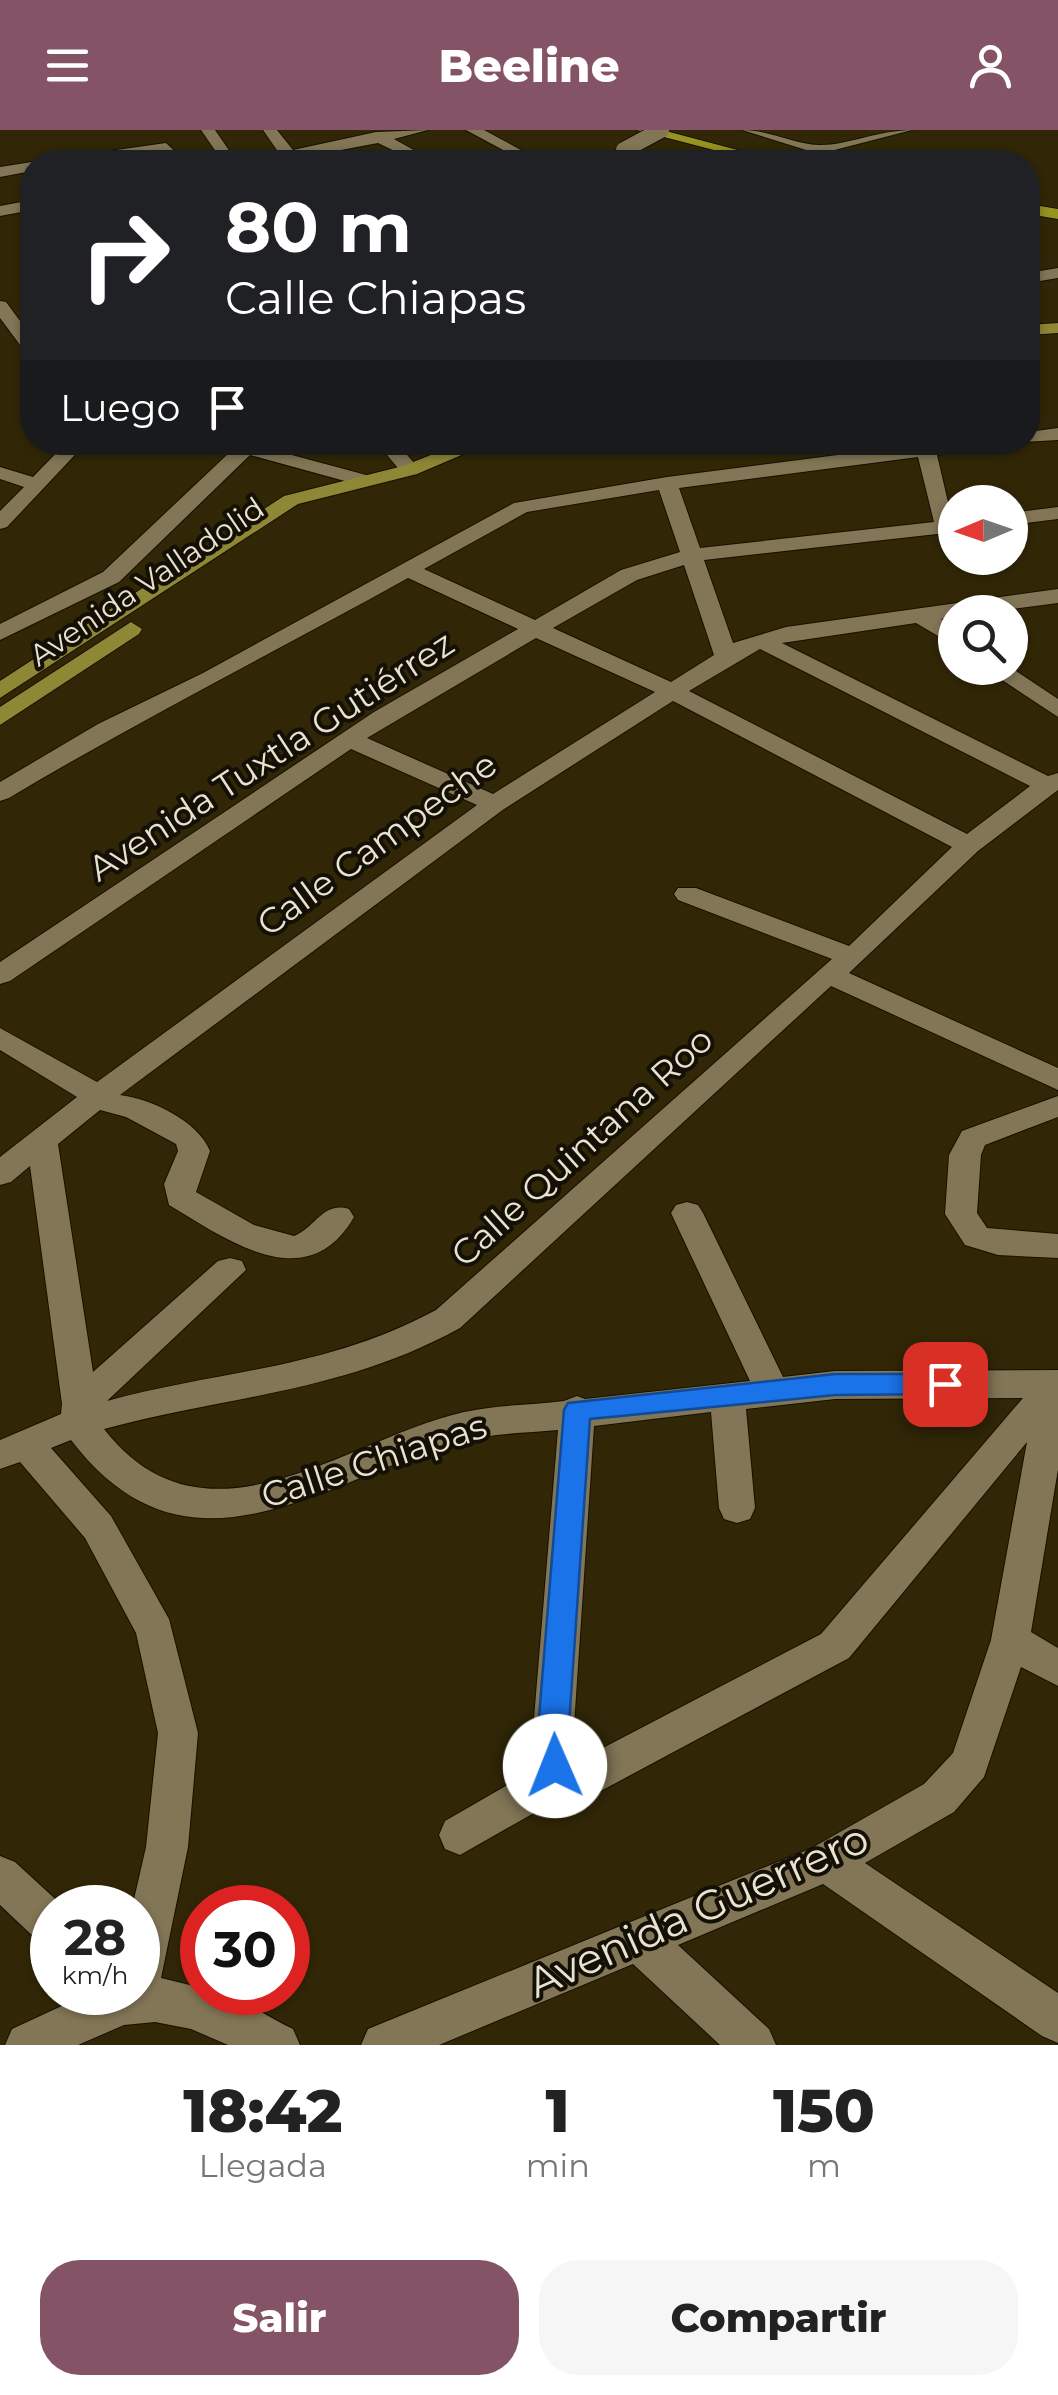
<!DOCTYPE html>
<html lang="es">
<meta charset="utf-8">
<style>
:root{--surface:#fff;--page:#f6f6f6;--text:#222;--muted:#767676;--accent:#855366}
body{margin:0;font-family:Montserrat,sans-serif;background:var(--page);color:var(--text);height:100vh;display:flex;flex-direction:column;font-size:38px;white-space:nowrap}
*{box-sizing:border-box;margin:0}
p{font-size:32px;color:var(--muted)}
.icon{flex:none;width:55px;height:55px;fill:none;stroke:currentColor;stroke-width:2;stroke-linecap:round;stroke-linejoin:round}
.map{position:relative;height:1915px;overflow:hidden}
.drawer{display:flex;flex-direction:column;background:var(--surface);flex:1}
.drawer>*{flex:none}
.top-card{position:absolute;left:20px;top:20px;width:1020px;height:305px;border-radius:40px;box-shadow:0 2px 8px #0004;background:#202124;color:#fff;overflow:hidden}
.needle{width:65px;rotate:268deg}
.tools{position:absolute;left:938px;top:355px;display:grid;gap:20px}
.tools a{display:grid;place-items:center;width:90px;height:90px;border-radius:50%;background:var(--surface);box-shadow:0 2px 8px #0004;font-size:50px}
.speed{position:absolute;left:30px;top:1755px;display:flex;gap:20px;font-size:50px;font-weight:700;text-align:center}
.speed>*{display:grid;place-content:center;width:130px;height:130px;border-radius:50%;background:var(--surface);box-shadow:0 2px 8px #0004;line-height:1}
.speed small{font-size:25px;font-weight:400}
.speed .limit{border:15px solid #d22;background:#fff;color:#111}
.pin{position:absolute;display:grid;place-items:center;width:85px;height:85px;color:#fff;margin:-42px;border-radius:20px;box-shadow:0 5px 15px #0006}
.me{position:absolute;width:110px;margin:-55px;rotate:359deg;stroke-linejoin:round;filter:drop-shadow(0 0 8px #0008)}
.turn{display:flex;align-items:center;gap:35px;height:210px;padding:0 40px;font-size:45px}
.turn .icon{width:130px;height:130px;stroke-width:2.5}
.turn b{display:block;font-size:70px;line-height:85px}
.then{display:flex;align-items:center;height:95px;padding:0 40px;background:#0003;gap:20px;font-size:38px}
.eta{display:flex;justify-content:space-evenly;align-items:center;height:170px;text-align:center}
.eta b{font-size:60px;font-weight:800;line-height:70px}
.cta{display:flex;gap:20px;margin-top:auto;padding:20px 40px}
.cta a{flex:1;height:115px;border-radius:40px;background:var(--accent);color:#fff;font-size:40px;font-weight:800;line-height:115px;text-align:center}
.cta a+a{background:var(--page);color:var(--text)}
header{display:flex;justify-content:space-between;align-items:center;height:130px;padding:0 40px;background:var(--accent);color:#fff;font-size:45px;font-weight:800}
.map>svg:first-child{display:block}
.lines{fill:none;stroke-linecap:round;stroke-linejoin:round}
.minor-casing{stroke:#171000;stroke-width:2}
.major-casing{stroke:#171000;stroke-width:2}
.highway-casing{stroke:#171000;stroke-width:2}
.minor{fill:#827656;fill-rule:evenodd}
.major{fill:#8e8736;fill-rule:evenodd}
.highway{fill:#969320;fill-rule:evenodd}
.minor-bridge-casing{stroke:#171000;stroke-width:18;stroke-linecap:butt}
.minor-bridge{stroke:#827656;stroke-width:16}
.route{fill:#1a73e8;stroke:#114b97;stroke-width:2.5}
.labels{text-anchor:middle;stroke-width:8;stroke-linejoin:round;paint-order:stroke}
.far-street-label{font-size:30px;fill:#e8e2d0;stroke:#151005}
.street-label{font-size:35px;fill:#e8e2d0;stroke:#151005}
.near-street-label{font-size:42px;fill:#e8e2d0;stroke:#151005}
</style>
<header><svg class="icon" aria-label="menu" viewBox="0 0 24 24"><path d="M4 6h16M4 12h16M4 18h16"/></svg>Beeline<svg class="icon" aria-label="person" viewBox="0 0 24 24"><circle cx="12" cy="8" r="4"/><path d="M4 21q1-7 8-7t8 7"/></svg></header>
<div class="map">
<svg width="1058" height="1915" viewBox="0 0 1058 1915">
<rect width="100%" height="100%" fill="#312707"/>
<g class="lines">
<defs>
<g id="minor">
<path d="M201,0H215L237,32H223Z"/>
<path d="M263,0H277L293,20L376,2L428,0L394,9L435,32H417L378,13L299,28L301,32H247L279,23Z"/>
<path d="M466,0H484L543,32H525Z"/>
<path d="M742,0C769,0 793,14 819,15C844,16 880,0 912,0L819,24Z"/>
<path d="M166,13L186,32H171L162,22L88,32H53L60,28Z"/>
<path d="M619,17L631,20L618,32H603Z"/>
<path d="M32,32V41L0,47V37Z"/>
<path d="M32,70V80L0,86V76Z"/>
<path d="M1058,138V148L1028,153V143Z"/>
<path d="M0,171L6,172L32,207V224L26,223L0,188Z"/>
<path d="M1058,298V310L1023,312H1028V302Z"/>
<path d="M67,312H87L7,397L0,399V381L24,357L0,349V337L33,347Z"/>
<path d="M195,312H265L262,317L370,346L373,350L363,356L250,325L119,452L0,510V494L103,442L230,322Z"/>
<path d="M376,312H396L420,340L417,344H403Z"/>
<path d="M939,312H998L989,318L937,325L955,402L704,430L733,513L786,497L1058,459V473L988,482H955V487L941,489L955,499V516L916,493L782,513L1048,646L1058,643V660L978,721L849,843L1058,938V960L831,856L460,1198C342,1263 230,1265 104,1299C206,1430 345,1309 464,1282C496,1275 531,1275 564,1271L577,1266L585,1269L750,1251L671,1083L676,1075L687,1072L698,1075L703,1083L783,1247L835,1241L1058,1240V1339L1031,1502L1058,1518V1556L1021,1537L984,1647L954,1682L865,1733L1058,1863V1913L1042,1906L823,1754L678,1815L769,1899L776,1915H720L633,1834L439,1915H361L368,1899L812,1718L924,1654L953,1623L991,1510L1027,1312L849,1528L597,1663L582,1669L562,1667L460,1725L445,1719L439,1705L445,1691L535,1639L531,1624L558,1300C528,1303 495,1303 466,1310C325,1347 190,1466 71,1310L51,1318L111,1386L169,1489L198,1603L188,1717L161,1848L202,1858V1862C233,1862 266,1886 293,1899L300,1915H228L191,1899L155,1892L124,1895L78,1915H5L12,1899L92,1862H138V1778H132L146,1717L158,1603L136,1503L85,1408L20,1332L0,1339V1310L61,1284L62,1274L30,1036L11,1052L0,1055V1027L77,967L0,920V898L97,952L477,675L351,619L10,851L0,854V832L374,582L518,499L408,448C275,522 139,590 9,668L0,671V652L98,594L203,543L514,373L667,347ZM918,327L934,392L700,418L679,358ZM659,360L680,422L621,440L535,490L424,439L527,382ZM684,435L714,525L671,552L553,498L637,450ZM536,508L655,562L493,664L367,608ZM760,519L1030,656L967,704L689,561ZM673,571L952,717L849,816L696,758H678L674,764L678,770L832,829L436,1180C324,1240 225,1239 107,1271L246,1140L242,1131L230,1128L218,1131L93,1242L58,1014L100,980L126,987L176,1014L178,1021L164,1054L169,1075C226,1109 307,1169 354,1087L349,1079C323,1071 316,1097 294,1106L254,1095L196,1062L210,1021C197,990 151,969 120,965L504,679ZM1023,1268L821,1504L578,1631L572,1626L594,1296L711,1282L719,1378L724,1389L737,1393L750,1389L755,1378L746,1279L835,1269Z"/>
<path d="M1058,377V389L1010,395V383Z"/>
<path d="M1010,537L1058,569V587L984,538Z"/>
<path d="M1058,966V987L985,1015L981,1025L977,1083L987,1098L1058,1104V1128L998,1125L965,1115L945,1084L949,1025L962,1001Z"/>
<path d="M0,1726L15,1732L65,1778H52V1816L37,1810L0,1775Z"/>
</g>
<g id="major">
<path d="M1058,193V203L1028,205V195Z"/>
<path d="M464,312H492L417,344L298,374L0,568V551L284,366L403,336Z"/>
<path d="M131,492L142,499L139,504L0,595V577Z"/>
</g>
<g id="highway">
<path d="M637,0H662L783,32H760Z"/>
<path d="M1028,74L1058,79V89L1028,84Z"/>
</g>
</defs>
<use href="#minor" class="minor-casing"/>
<use href="#major" class="major-casing"/>
<use href="#highway" class="highway-casing"/>
<use href="#minor" class="minor"/>
<use href="#major" class="major"/>
<use href="#highway" class="highway"/>
<defs>
<path id="minor-bridge" d="M624,20L661,0"/>
</defs>
<use href="#minor-bridge" class="minor-bridge-casing"/>
<use href="#minor-bridge" class="minor-bridge"/>
</g>
<path class="route" d="M835,1244H945L954,1247L958,1254L954,1261L945,1264L835,1265L590,1289L567,1624L571,1636L566,1647L555,1651L544,1647L536,1624L564,1280L568,1273Z"/>
<g class="labels">
<g class="far-street-label">
<text transform="translate(147 452) rotate(-34)" y="10">Avenida Valladolid</text>
</g>
<g class="street-label">
<text transform="translate(271 626) rotate(-33)" y="12">Avenida Tuxtla Gutiérrez</text>
<text transform="translate(377 714) rotate(-36)" y="12">Calle Campeche</text>
<text transform="translate(582 1017) rotate(-42)" y="12">Calle Quintana Roo</text>
<text transform="translate(374 1331) rotate(-18)" y="12">Calle Chiapas</text>
</g>
<g class="near-street-label">
<text transform="translate(698 1780) rotate(-24)" y="15">Avenida Guerrero</text>
</g>
</g>
</svg>
<div class="tools">
<a><svg class="needle" viewBox="-14 -14 28 28"><path d="M0-13l5 13h-10z" fill="#e53935"/><path d="M0 13l5-13h-10z" fill="#767676"/></svg></a>
<a><svg class="icon" aria-label="search" viewBox="0 0 24 24"><circle cx="10" cy="10" r="6"/><path d="M15 15l6 6"/></svg></a>
</div>
<div class="speed"><div>28<small>km/h</small></div><div class="limit">30</div></div>
<div class="pin" style="left:945px;top:1254px;background:#d93025"><svg class="icon" aria-label="arrive" viewBox="0 0 24 24"><path d="M6 21V4h12l-3 4 3 4H6"/></svg></div>
<svg class="me" style="left:555px;top:1636px" viewBox="-20 -20 40 40"><circle r="19" fill="#fff"/><path d="M0-13L10 11 0 6-10 11z" fill="#1a73e8"/></svg>
<div class="top-card">
<div class="turn"><svg class="icon" aria-label="right" viewBox="0 0 24 24"><path d="M7 20v-9h11M14 6l5 5-5 5"/></svg><div><b>80 m</b>Calle Chiapas</div></div>
<div class="then">Luego<svg class="icon" aria-label="arrive" viewBox="0 0 24 24"><path d="M6 21V4h12l-3 4 3 4H6"/></svg></div>
</div>
</div>
<section class="drawer">
<div class="eta">
<div><b>18:42</b><p>Llegada</p></div>
<div><b>1</b><p>min</p></div>
<div><b>150</b><p>m</p></div>
</div>
<div class="cta"><a>Salir</a><a>Compartir</a></div>
</section>
